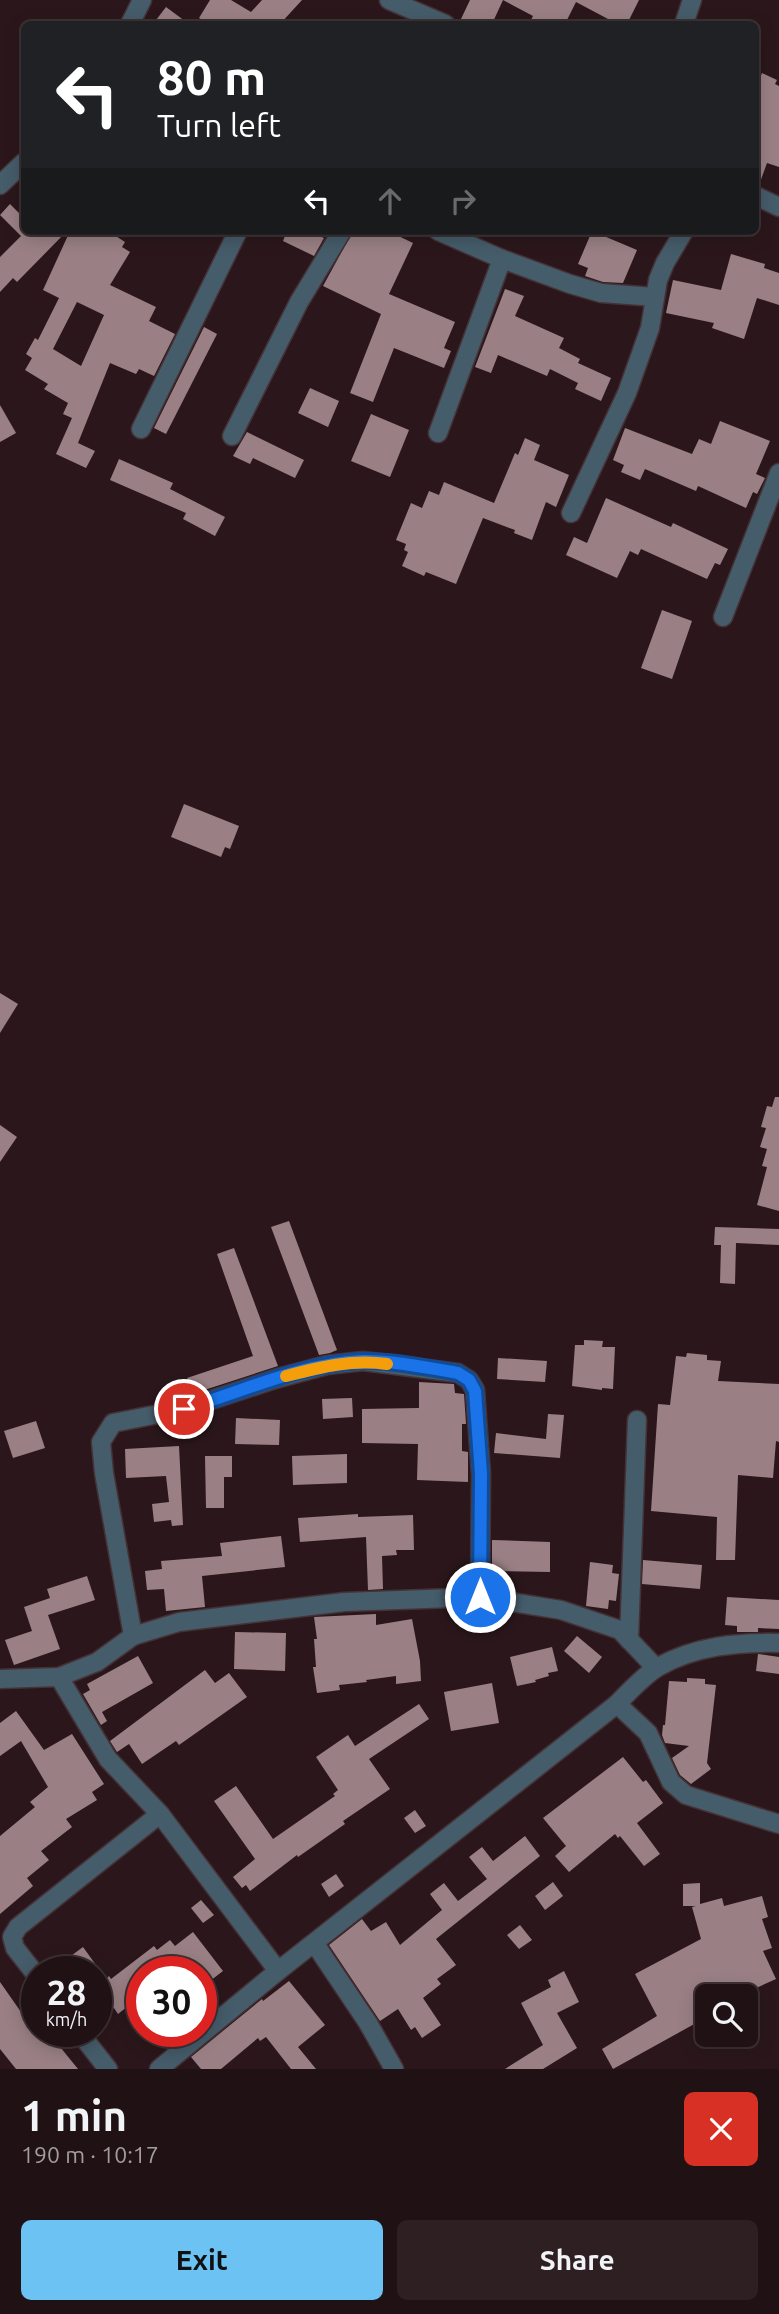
<!DOCTYPE html>
<meta charset="utf-8">
<style>
:root{--surface:#201114;--page:#2d1f22;--text:#f1f3f6;--muted:#a29da0;--line:#3d3134;--accent:#6cc2f3}
body{margin:0;font-family:Ubuntu,sans-serif;background:var(--page);color:var(--text);height:100vh;display:flex;flex-direction:column;font-size:26px;white-space:nowrap}
*{box-sizing:border-box;margin:0}
p{font-size:23px;color:var(--muted)}
.icon{flex:none;width:38px;height:38px;fill:none;stroke:currentColor;stroke-width:2;stroke-linecap:round;stroke-linejoin:round}
.map{position:relative;height:2069px;overflow:hidden}
.details{display:flex;flex-direction:column;background:var(--surface);flex:1}
.details>*{flex:none}
.hud{position:absolute;left:21px;top:21px;width:738px;height:214px;border-radius:10px;box-shadow:0 4px 18px #0003,0 0 0 2px var(--line);background:#202124;color:#fff;overflow:hidden}
.tools{position:absolute;left:695px;top:1984px;display:grid;gap:14px}
.tools a{display:grid;place-items:center;width:63px;height:63px;border-radius:10px;background:var(--surface);box-shadow:0 4px 18px #0003,0 0 0 2px var(--line);font-size:35px}
.speed{position:absolute;left:21px;top:1956px;display:flex;gap:14px;font-size:35px;font-weight:700;text-align:center}
.speed>*{display:grid;place-content:center;width:91px;height:91px;border-radius:50%;background:var(--surface);box-shadow:0 4px 18px #0003,0 0 0 2px var(--line);line-height:1}
.speed small{font-size:18px;font-weight:400}
.speed .limit{border:10px solid #d22;background:#fff;color:#111}
.pin{position:absolute;display:grid;place-items:center;width:60px;height:60px;color:#fff;margin:-30px;border:4px solid #fff;border-radius:50%;box-shadow:0 2px 7px #0007}
.me{position:absolute;width:77px;margin:-38px;rotate:0deg;stroke-linejoin:round;filter:drop-shadow(0 0 5px #0008)}
.turn{display:flex;align-items:center;gap:24px;height:147px;padding:0 21px;font-size:32px}
.turn .icon{width:91px;height:91px;stroke-width:2.5}
.turn b{display:block;font-size:49px;line-height:60px}
.lanes{display:flex;align-items:center;height:66px;padding:0 21px;background:#0003;justify-content:center;gap:35px;direction:ltr}
.lanes .off{opacity:.35}
.round{display:grid;place-items:center;flex:none;width:74px;height:74px;border-radius:10px;background:var(--page)}
.overview{display:flex;align-items:center;justify-content:space-between;height:119px;padding:0 21px}
h1{font-size:42px;font-weight:600;line-height:52px}
.cta{display:flex;gap:14px;margin-top:auto;padding:14px 21px}
.cta a{flex:1;height:80px;border-radius:10px;background:var(--accent);color:#111;font-size:28px;font-weight:600;line-height:80px;text-align:center}
.cta a+a{background:var(--page);color:var(--text)}
.map>svg:first-child{display:block}
.building{fill:#9a8085;fill-rule:evenodd}
.lines{fill:none;stroke-linecap:round;stroke-linejoin:round}
.minor-casing{stroke:#453236;stroke-width:21}
.minor{stroke:#455c6a;stroke-width:18}
.route-casing{stroke:#114b97;stroke-width:18}
.route{stroke:#1a73e8;stroke-width:12}
.slow{stroke:#f59e0b;stroke-width:12}
</style>
<div class="map">
<svg width="779" height="2069" viewBox="0 0 779 2069">
<rect width="100%" height="100%" fill="#2b171b"/>
<g class="building">
<path d="M210,0H231L251,12L262,0H302L280,24H209L199,18Z"/>
<path d="M470,0H639L627,24H606L608,19L576,2L565,24H529L533,16L503,0L492,24H473L461,19Z"/>
<path d="M166,7L189,24H153Z"/>
<path d="M762,73L777,80L775,84L779,86V167L767,163L759,185H756V89Z"/>
<path d="M10,204L24,218V232L67,231L17,282L13,278L0,292V257L21,236L0,215Z"/>
<path d="M70,231H108L125,242L122,247L130,252L110,285L156,307L149,321L175,334L154,376L139,369L136,374L110,363L78,443L95,451L86,468L56,454L72,418L63,414L68,403L44,389L48,384L25,370L32,358L26,354L35,338L38,340L59,298L43,290ZM77,302L104,315L81,366L53,349Z"/>
<path d="M287,231H308L324,238L314,256L283,241Z"/>
<path d="M353,231H388L413,243L389,294L455,322L444,348L451,351L444,368L394,348L373,402L350,393L381,314L323,286Z"/>
<path d="M592,231L637,250L623,283L603,282L585,276L588,268L578,264Z"/>
<path d="M731,254L765,264L764,268L779,273V305L757,298L744,339L712,328L714,323L666,313L673,280L721,290Z"/>
<path d="M505,289L524,296L515,316L564,338L559,348L580,359L578,363L611,378L601,401L575,389L578,383L550,369L547,376L498,355L491,373L475,367Z"/>
<path d="M204,327L217,334L166,434L154,428Z"/>
<path d="M310,388L339,401L328,427L298,413Z"/>
<path d="M0,405L16,433L0,442Z"/>
<path d="M371,414L409,430L390,477L351,461Z"/>
<path d="M720,421L770,441L756,474L765,478L757,494L753,492L746,508L698,486L696,491L645,469L640,480L621,472L624,465L613,460L625,428L692,454L699,439L711,444Z"/>
<path d="M247,432L304,460L295,478L253,458L250,464L233,456Z"/>
<path d="M525,438L540,445L534,460L569,475L556,507L546,502L532,540L514,533L515,530L483,518L456,584L426,572L424,576L402,566L408,552L404,550L406,544L396,540L411,503L422,508L429,491L439,495L444,482L494,503L515,453L518,455Z"/>
<path d="M119,459L173,483L170,489L225,517L215,536L183,519L186,513L110,480Z"/>
<path d="M606,498L671,527L673,523L728,549L720,565L715,563L707,579L641,549L638,555L630,551L617,578L566,555L574,537L587,543Z"/>
<path d="M662,610L692,621L672,679L641,668Z"/>
<path d="M184,804L239,826L230,849L225,847L221,857L171,837Z"/>
<path d="M0,993L18,1004L0,1033Z"/>
<path d="M775,1097H779V1211L757,1205L767,1167L762,1166L767,1149L760,1147L766,1128L761,1127L767,1106L772,1107Z"/>
<path d="M0,1125L17,1137L0,1162Z"/>
<path d="M289,1221L337,1350L330,1353L319,1355L271,1227Z"/>
<path d="M715,1227L779,1229V1245L736,1243L735,1284L720,1283L721,1245H714Z"/>
<path d="M234,1248L278,1366L192,1394L187,1378L253,1356L217,1254Z"/>
<path d="M584,1340L603,1341L602,1347H615L613,1389L602,1388V1390L572,1386L575,1345H584Z"/>
<path d="M687,1353L707,1355V1360L721,1361L718,1381L779,1384V1442L776,1441L773,1478L738,1475L735,1560H716L717,1517L651,1511L658,1404L670,1405L676,1356L686,1357Z"/>
<path d="M498,1358L547,1361L545,1382L497,1379Z"/>
<path d="M419,1382L454,1384L455,1393L464,1394L466,1424H462V1451L468,1452V1482L417,1480L418,1444L362,1443V1409L419,1408Z"/>
<path d="M352,1398L353,1417L323,1419L322,1399Z"/>
<path d="M548,1414L564,1415L560,1458L494,1453L496,1433L546,1439Z"/>
<path d="M236,1418L280,1420L279,1445L235,1444Z"/>
<path d="M36,1421L45,1448L13,1458L4,1431Z"/>
<path d="M179,1446L183,1525L172,1526L171,1520L154,1522L152,1504L169,1502L166,1476L126,1478L125,1449Z"/>
<path d="M347,1454V1483L293,1485L292,1456Z"/>
<path d="M205,1456H232V1477H224V1508H206Z"/>
<path d="M358,1514V1517L413,1515L414,1550H396L397,1555L382,1556L383,1589L368,1590L366,1537L300,1542L298,1518Z"/>
<path d="M281,1536L285,1567L202,1576L205,1607L166,1611L164,1589L147,1590L145,1571L162,1569L161,1561L222,1556L220,1543Z"/>
<path d="M492,1540L550,1542V1572L492,1571Z"/>
<path d="M643,1560L702,1565L700,1589L642,1584Z"/>
<path d="M590,1562L613,1565L612,1573L619,1574L616,1601L609,1600L608,1609L586,1606Z"/>
<path d="M87,1576L95,1600L48,1615L60,1649L14,1665L5,1640L32,1631L24,1607L50,1598L47,1589Z"/>
<path d="M727,1597L779,1600V1629L758,1628V1632H737V1626L725,1625Z"/>
<path d="M376,1614V1625L412,1619L420,1661L421,1681L396,1684V1676L366,1680L367,1682L339,1685L340,1690L317,1693L313,1667H316L314,1639H317L314,1617Z"/>
<path d="M235,1632L286,1633L285,1671L234,1669Z"/>
<path d="M577,1636L602,1657L589,1673L564,1651Z"/>
<path d="M552,1647L558,1671L548,1673L549,1676L535,1680L536,1682L517,1686L510,1657Z"/>
<path d="M758,1654L779,1657V1674L756,1671Z"/>
<path d="M138,1656L153,1683L102,1712L107,1721L101,1725L83,1694L90,1690L87,1684Z"/>
<path d="M205,1670L215,1683L229,1673L247,1697L179,1745L176,1741L142,1764L129,1744L117,1752L110,1741Z"/>
<path d="M687,1678L705,1679V1684L716,1685L707,1763L711,1769L691,1784L680,1775L672,1758L689,1746L665,1743L662,1735L663,1725H665L669,1681L687,1682Z"/>
<path d="M492,1683L499,1723L451,1731L444,1692Z"/>
<path d="M419,1704L429,1719L369,1759L390,1789L343,1821L345,1824L298,1857L297,1855L250,1891L246,1885L242,1888L233,1877L255,1859L214,1801L236,1786L273,1839L335,1796L333,1794L338,1790L316,1757L348,1735L355,1746Z"/>
<path d="M16,1711L44,1750L72,1734L104,1784L92,1792L97,1800L66,1819L72,1827L41,1851L49,1860L27,1878L33,1886L0,1914V1836L35,1807L30,1802L48,1787L21,1741L0,1756V1723Z"/>
<path d="M623,1757L643,1782L646,1780L663,1803L637,1823L660,1854L644,1866L620,1836L618,1838L615,1834L569,1872L555,1856L566,1846L543,1818Z"/>
<path d="M415,1810L426,1826L415,1833L404,1818Z"/>
<path d="M525,1836L540,1856L436,1939L456,1965L437,1979L441,1984L423,1998L441,2025L422,2038L415,2027L411,2030L398,2009L380,2021L329,1945L362,1919L371,1931L386,1922L400,1945L442,1910L430,1894L444,1883L458,1901L487,1879L469,1857L482,1847L493,1861Z"/>
<path d="M336,1874L344,1886L329,1897L321,1884Z"/>
<path d="M553,1882L563,1896L545,1910L535,1896Z"/>
<path d="M700,1883V1904L722,1898L724,1906L762,1896L768,1917L762,1919L772,1948L763,1951L776,1979L736,1997H707V2017L613,2069L602,2049L657,2016L635,1974L701,1939L692,1907L696,1906H683V1884Z"/>
<path d="M201,1900L214,1915L203,1923L191,1908Z"/>
<path d="M520,1925L532,1940L519,1949L507,1935Z"/>
<path d="M193,1932L223,1971L210,1981L203,1972H142V1995L118,2014L114,2008L96,2022V1972H49L83,1947L106,1979L109,1976L111,1979L154,1946L157,1950L170,1940L175,1946Z"/>
<path d="M564,1971L579,2002L557,2013L577,2048L543,2069H505L543,2045L521,2003L551,1987L548,1980Z"/>
<path d="M289,1981L325,2025L298,2047L316,2069H291L266,2037L260,2041L258,2038L221,2069H201L191,2057L262,1999L263,2001Z"/>
<path d="M0,1982L35,2032H48L78,2069H16L0,2049Z"/>
</g>
<g class="lines">
<defs>
<g id="minor">
<path d="M389,0L445,24"/>
<path d="M130,24L142,0"/>
<path d="M684,24L692,0"/>
<path d="M0,185L24,162"/>
<path d="M756,196L779,207"/>
<path d="M438,231L502,259L570,284L601,293L655,297"/>
<path d="M141,429L238,231"/>
<path d="M438,433L502,259"/>
<path d="M232,436L299,302L342,231"/>
<path d="M571,513L627,393L650,328L658,280L665,263L684,231"/>
<path d="M723,617L779,473"/>
<path d="M133,1636L104,1473L101,1442L113,1423L184,1409L275,1379L327,1365L363,1361L458,1373L469,1380L475,1390L481,1474L480,1597"/>
<path d="M629,1640L637,1420"/>
<path d="M59,1677L108,1759L160,1814L278,1971"/>
<path d="M0,1679L59,1677L97,1662L133,1636L179,1622L344,1602L480,1597L561,1610L620,1630L656,1668"/>
<path d="M617,1704L648,1733L671,1782L686,1795L779,1824"/>
<path d="M315,1944L368,2023L394,2069"/>
<path d="M37,1976L15,1948L12,1937L18,1927L160,1814"/>
<path d="M79,2032L108,2069"/>
<path d="M159,2069L278,1971L617,1704C629,1692 643,1676 658,1667C695,1646 737,1642 779,1643"/>
</g>
</defs>
<use href="#minor" class="minor-casing"/>
<use href="#minor" class="minor"/>
</g>
<g class="lines">
<defs>
<path id="route" d="M184,1409C242,1392 300,1364 361,1361C390,1360 429,1368 458,1373L469,1380L475,1391L481,1474L480,1597"/>
</defs>
<use href="#route" class="route-casing"/>
<use href="#route" class="route"/>
<path class="slow" d="M286,1376C321,1367 352,1359 387,1364"/>
</g>
</svg>
<div class="tools">
<a><svg class="icon" aria-label="search" viewBox="0 0 24 24"><circle cx="10" cy="10" r="6"/><path d="M15 15l6 6"/></svg></a>
</div>
<div class="speed"><div>28<small>km/h</small></div><div class="limit">30</div></div>
<div class="pin" style="left:184px;top:1409px;background:#d93025"><svg class="icon" aria-label="arrive" viewBox="0 0 24 24"><path d="M6 21V4h12l-3 4 3 4H6"/></svg></div>
<svg class="me" style="left:480px;top:1597px" viewBox="-20 -20 40 40"><circle r="17" fill="#1a73e8" stroke="#fff" stroke-width="3"/><path d="M0-11L8 9 0 5-8 9z" fill="#fff"/></svg>
<div class="hud">
<div class="turn"><svg class="icon" aria-label="left" viewBox="0 0 24 24"><path d="M17 20v-9H6M10 6l-5 5 5 5"/></svg><div><b>80 m</b>Turn left</div></div>
<div class="lanes"><svg class="icon" aria-label="left" viewBox="0 0 24 24"><path d="M17 20v-9H6M10 6l-5 5 5 5"/></svg><svg class="icon off" aria-label="ahead" viewBox="0 0 24 24"><path d="M12 20V5M6 11l6-6 6 6"/></svg><svg class="icon off" aria-label="right" viewBox="0 0 24 24"><path d="M7 20v-9h11M14 6l5 5-5 5"/></svg></div>
</div>
</div>
<section class="details">
<div class="overview"><div><h1>1 min</h1><p>190 m · 10:17</p></div><a class="round" style="background:#d93025;color:#fff"><svg class="icon" aria-label="close" viewBox="0 0 24 24"><path d="M6 6l12 12M18 6L6 18"/></svg></a></div>
<div class="cta"><a>Exit</a><a>Share</a></div>
</section>
